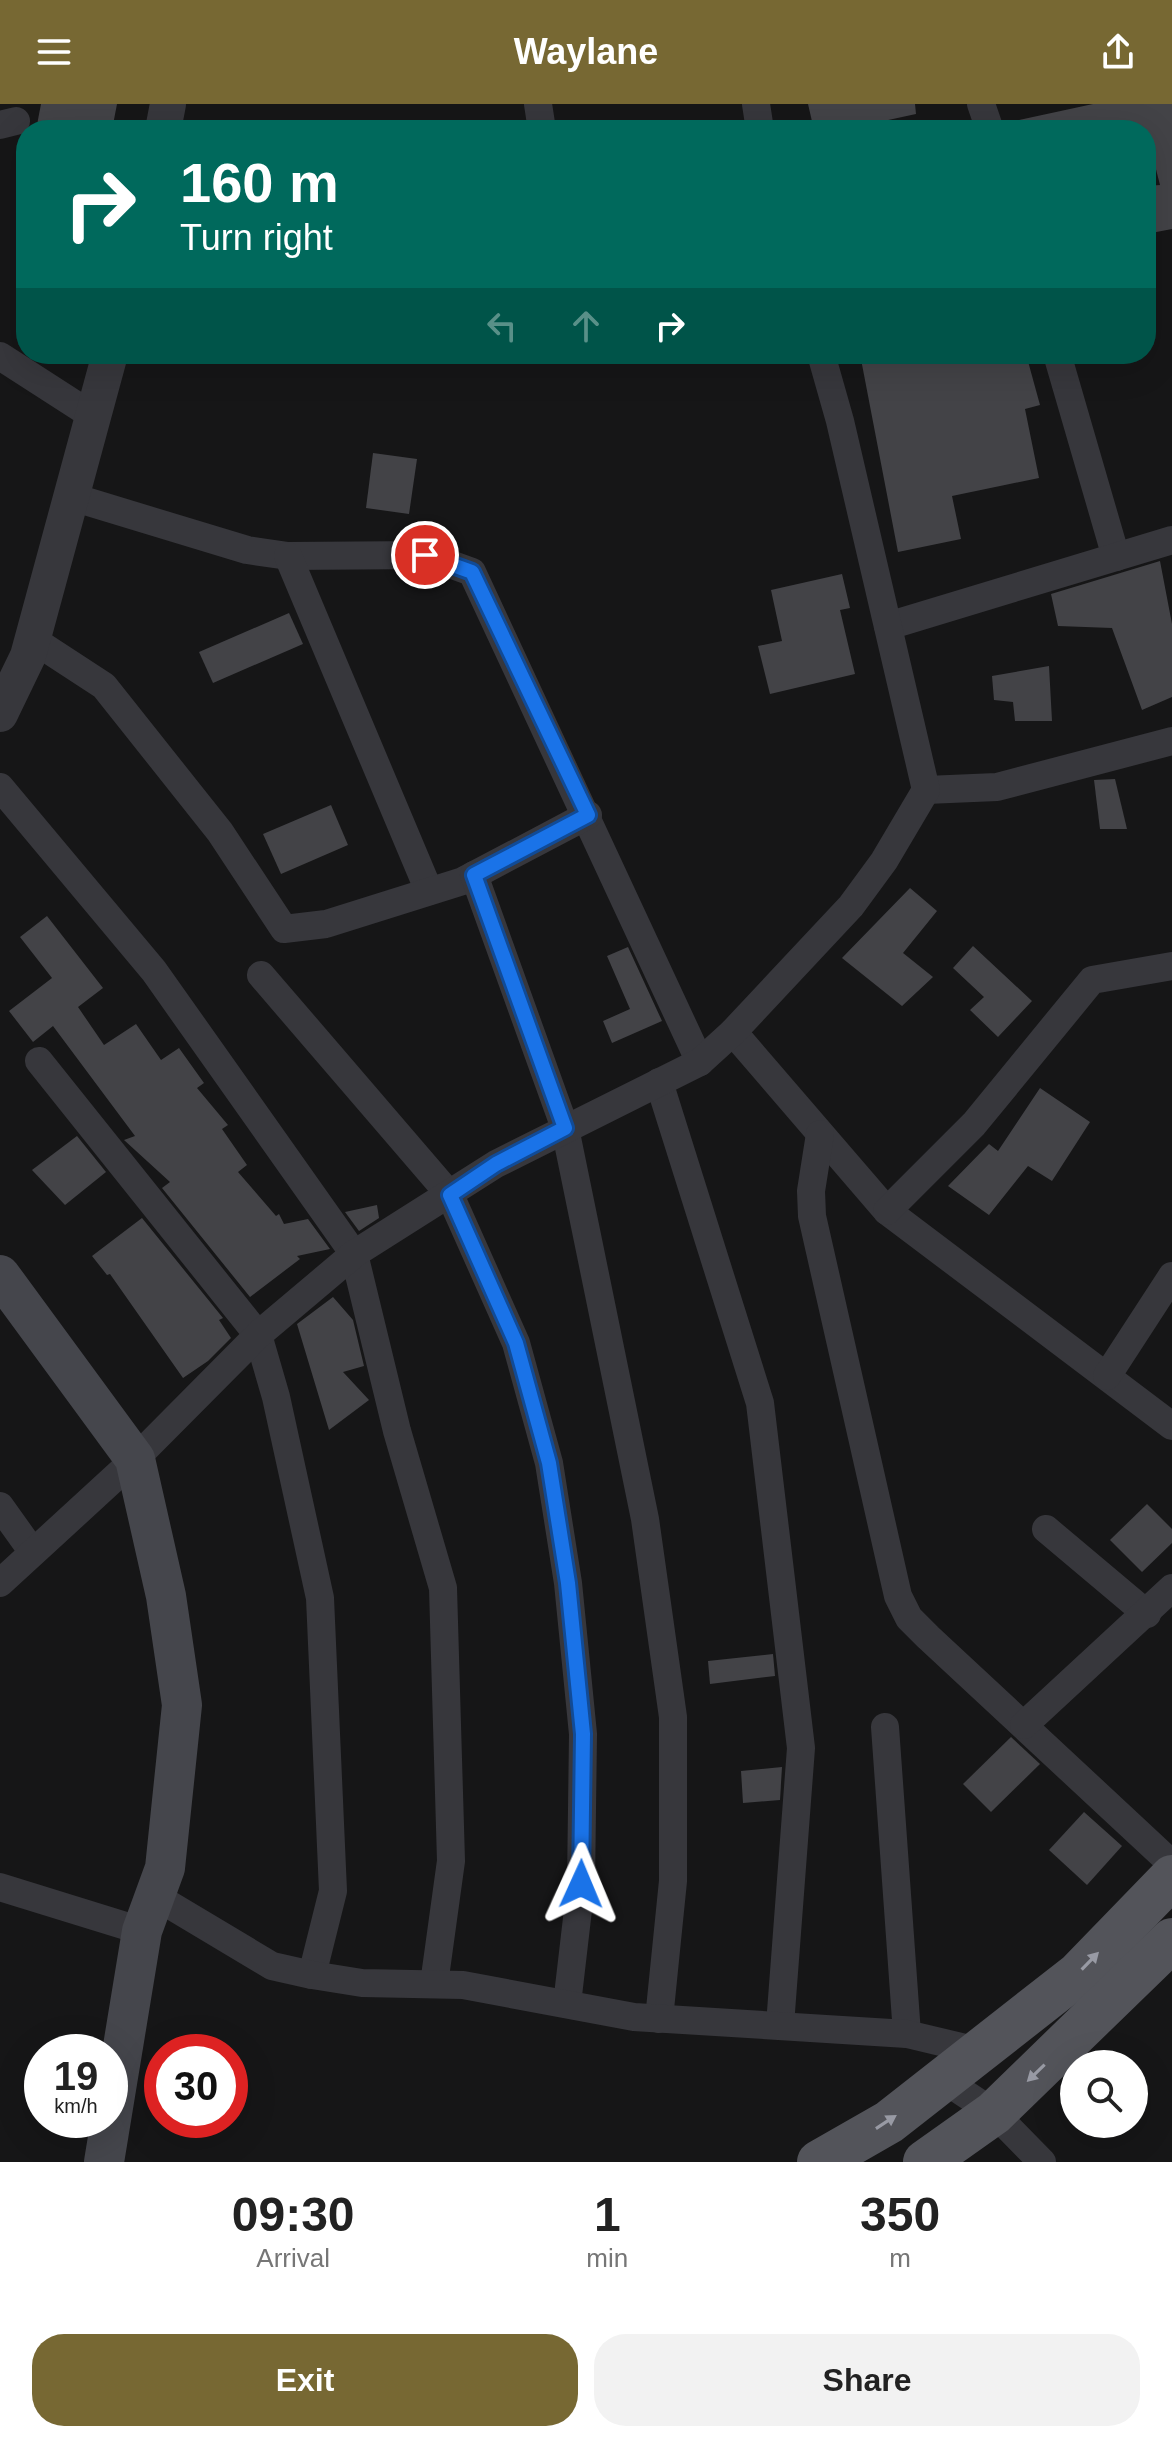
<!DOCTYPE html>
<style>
:root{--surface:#fff;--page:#f2f2f2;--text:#222;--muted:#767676;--accent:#776833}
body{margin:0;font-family:Arial,sans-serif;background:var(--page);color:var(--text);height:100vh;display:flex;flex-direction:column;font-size:30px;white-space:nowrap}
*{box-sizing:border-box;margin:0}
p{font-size:26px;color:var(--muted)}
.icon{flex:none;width:44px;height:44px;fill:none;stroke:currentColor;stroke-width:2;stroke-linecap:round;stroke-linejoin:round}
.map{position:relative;height:2058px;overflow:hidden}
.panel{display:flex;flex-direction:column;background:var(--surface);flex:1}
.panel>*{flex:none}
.banner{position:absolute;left:16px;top:16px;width:1140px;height:244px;border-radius:32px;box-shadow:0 8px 32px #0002;background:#00695c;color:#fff;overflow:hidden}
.controls{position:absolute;left:1060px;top:1946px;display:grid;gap:16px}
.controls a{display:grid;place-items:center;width:88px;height:88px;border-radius:50%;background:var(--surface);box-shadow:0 8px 32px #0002;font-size:40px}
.speed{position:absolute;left:24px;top:1930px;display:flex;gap:16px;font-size:40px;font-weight:700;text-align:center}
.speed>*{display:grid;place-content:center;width:104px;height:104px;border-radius:50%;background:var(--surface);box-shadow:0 8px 32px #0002;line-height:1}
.speed small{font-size:20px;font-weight:400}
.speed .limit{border:12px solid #d22;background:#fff;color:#111}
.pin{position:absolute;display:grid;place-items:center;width:68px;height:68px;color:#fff;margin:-34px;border:4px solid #fff;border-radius:50%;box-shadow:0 2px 8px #0007}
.me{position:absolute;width:88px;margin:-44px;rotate:1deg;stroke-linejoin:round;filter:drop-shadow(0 0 6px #0008)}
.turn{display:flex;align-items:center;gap:28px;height:168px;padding:0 32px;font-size:36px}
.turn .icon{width:104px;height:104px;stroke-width:2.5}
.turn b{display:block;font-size:56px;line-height:68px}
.lanes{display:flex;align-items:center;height:76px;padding:0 32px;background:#0003;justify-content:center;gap:40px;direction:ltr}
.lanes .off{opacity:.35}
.eta{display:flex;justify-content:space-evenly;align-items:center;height:136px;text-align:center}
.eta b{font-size:48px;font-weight:800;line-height:56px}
.action{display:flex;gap:16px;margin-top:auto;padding:16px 32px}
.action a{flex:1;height:92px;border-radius:32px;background:var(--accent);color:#fff;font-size:32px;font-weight:800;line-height:92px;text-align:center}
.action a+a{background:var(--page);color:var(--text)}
header{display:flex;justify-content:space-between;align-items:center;height:104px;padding:0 32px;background:var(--accent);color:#fff;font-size:36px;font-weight:800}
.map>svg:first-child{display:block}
.building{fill:#434347}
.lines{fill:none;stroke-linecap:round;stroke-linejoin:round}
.minor{stroke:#37373c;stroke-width:28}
.tertiary{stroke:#37373c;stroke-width:36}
.secondary{stroke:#45464c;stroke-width:40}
.primary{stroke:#53545a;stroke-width:44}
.oneway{fill:#989aa4}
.route-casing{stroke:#114b97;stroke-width:20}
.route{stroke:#1a73e8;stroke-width:14}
</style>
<header><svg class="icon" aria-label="menu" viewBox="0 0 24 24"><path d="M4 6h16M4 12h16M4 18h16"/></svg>Waylane<svg class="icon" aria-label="share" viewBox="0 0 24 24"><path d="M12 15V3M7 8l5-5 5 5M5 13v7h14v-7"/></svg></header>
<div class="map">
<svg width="1172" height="2058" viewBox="0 0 1172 2058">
<rect width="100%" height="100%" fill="#161617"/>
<g class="building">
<path d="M41,0H117L112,26H36Z"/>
<path d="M808,0H915L916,10L842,26H814Z"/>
<path d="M1093,0H1172V125L1146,130V82L1160,81L1146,26H1020L1019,16Z"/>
<path d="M860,250H1026L1040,301L1025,305L1039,374L952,392L961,435L898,448Z"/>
<path d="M373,349L417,355L409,410L366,404Z"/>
<path d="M1160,457L1172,520V593L1142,606L1112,524L1058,522L1051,490Z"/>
<path d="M842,470L850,504L840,506L855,570L770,590L758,542L782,537L771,486Z"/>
<path d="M289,509L303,540L213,579L199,548Z"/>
<path d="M1049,562L1052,617H1015L1013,598L994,596L992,572Z"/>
<path d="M1115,675L1127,725H1100L1094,676Z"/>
<path d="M331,701L348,741L281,770L263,730Z"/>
<path d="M910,784L937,807L903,849L933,873L902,902L842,854Z"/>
<path d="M47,812L103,884L78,903L104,941L136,920L161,956L179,944L204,979L197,984L228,1021L222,1025L247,1061L238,1068L276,1112L279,1110L284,1120L308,1115L330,1145L297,1152L300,1155L250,1193L162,1084L170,1078L124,1036L135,1032L53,922L33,938L9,907L52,874L20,833Z"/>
<path d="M973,842L1032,897L998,933L970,906L984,893L953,864Z"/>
<path d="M628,843L662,917L612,939L603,917L630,905L607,852Z"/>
<path d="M1040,984L1090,1018L1052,1077L1028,1062L989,1111L948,1082L989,1040L998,1047Z"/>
<path d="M77,1032L106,1068L65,1101L32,1066Z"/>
<path d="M377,1101L379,1114L359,1127L345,1108Z"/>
<path d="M142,1114L223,1214L219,1216L231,1234L208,1257L183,1274L110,1170L107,1171L92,1152Z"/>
<path d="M333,1193L353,1216L364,1262L343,1268L369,1296L329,1326L297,1220Z"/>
<path d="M1147,1400L1172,1425V1439L1142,1468L1110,1436Z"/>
<path d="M773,1550L775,1572L710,1580L708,1557Z"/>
<path d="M1011,1633L1040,1660L991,1708L963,1680Z"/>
<path d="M782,1663L780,1696L743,1699L741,1667Z"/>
<path d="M1084,1708L1122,1742L1087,1781L1049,1746Z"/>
</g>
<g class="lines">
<g class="minor">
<path d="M538,0L542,26"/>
<path d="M756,0L760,26"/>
<path d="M981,0L990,26"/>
<path d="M0,21L16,17"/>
<path d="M1057,250L1116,453"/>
<path d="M0,252L93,312"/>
<path d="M69,392L247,446L288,452L425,451L472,468L700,958"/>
<path d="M288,452L429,787"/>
<path d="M888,522L1172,436"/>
<path d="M32,535L104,582L220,728L284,825L326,820L463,777L588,711"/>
<path d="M0,683L154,867L354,1150L397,1327L443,1484L451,1757L434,1880"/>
<path d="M926,686L997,683L1172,637"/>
<path d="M474,771L565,1024L645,1415L673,1613V1777L659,1915"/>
<path d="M261,871L450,1091L516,1239L549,1359L568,1479L583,1630L581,1780L567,1900"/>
<path d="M733,928L887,1107L1172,1322"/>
<path d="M39,957L258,1231L276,1293L320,1494L333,1787L312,1871"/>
<path d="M659,978L760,1299L801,1644L780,1921"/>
<path d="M820,1030L811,1087L812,1112L898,1492L909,1514L928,1533L1172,1760"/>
<path d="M887,1107L974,1020L1092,876L1172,862"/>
<path d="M1107,1272L1172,1172"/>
<path d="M0,1402L32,1447"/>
<path d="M1046,1425L1147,1510"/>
<path d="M0,1479L135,1355L258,1231L354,1150L496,1060L700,958L733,928L851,802L884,757L926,686L840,317L821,250"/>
<path d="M1024,1621L1172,1484"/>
<path d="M885,1623L907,1930"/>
<path d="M0,1783L142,1827"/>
<path d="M155,1792L272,1862L312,1871L362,1879L463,1881L634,1913L907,1930L978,1947"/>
<path d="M943,1975L994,2009L1042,2058"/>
</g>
<g class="tertiary">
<path d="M163,26L168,0"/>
<path d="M0,610L28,552L110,250"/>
</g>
<path class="secondary" d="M0,1171L135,1355L166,1492L182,1601L165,1764L142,1827L104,2058"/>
<g class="primary">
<path d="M819,2058L889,2018L1078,1870L1172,1773"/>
<path d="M925,2058L994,2009L1172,1836"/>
</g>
</g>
<defs><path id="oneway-solid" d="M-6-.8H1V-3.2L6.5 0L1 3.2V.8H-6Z" transform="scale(2)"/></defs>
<g class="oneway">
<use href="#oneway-solid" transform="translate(1090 1857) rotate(-46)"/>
<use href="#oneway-solid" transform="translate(1036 1969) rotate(136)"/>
<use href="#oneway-solid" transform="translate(886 2018) rotate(-33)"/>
</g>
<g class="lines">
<defs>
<path id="route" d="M425,451L472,468L588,711L474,771L565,1024L496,1060L450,1091L516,1239L549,1359L568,1479L583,1630L581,1780"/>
</defs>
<use href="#route" class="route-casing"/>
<use href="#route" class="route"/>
</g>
</svg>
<div class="controls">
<a><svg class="icon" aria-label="search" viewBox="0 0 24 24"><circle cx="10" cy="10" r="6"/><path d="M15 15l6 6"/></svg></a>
</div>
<div class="speed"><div>19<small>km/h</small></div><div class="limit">30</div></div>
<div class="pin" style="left:425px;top:451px;background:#d93025"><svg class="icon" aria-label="arrive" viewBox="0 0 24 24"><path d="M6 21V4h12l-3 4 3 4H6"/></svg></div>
<svg class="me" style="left:581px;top:1780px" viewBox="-20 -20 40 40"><path d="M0-17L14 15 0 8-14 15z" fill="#1a73e8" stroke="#fff" stroke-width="4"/></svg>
<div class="banner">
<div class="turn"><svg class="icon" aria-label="right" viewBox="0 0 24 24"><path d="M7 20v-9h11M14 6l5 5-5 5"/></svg><div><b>160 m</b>Turn right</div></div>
<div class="lanes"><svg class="icon off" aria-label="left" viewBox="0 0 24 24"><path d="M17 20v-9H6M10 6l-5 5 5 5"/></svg><svg class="icon off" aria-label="ahead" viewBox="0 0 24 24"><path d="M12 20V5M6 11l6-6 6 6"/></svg><svg class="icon" aria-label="right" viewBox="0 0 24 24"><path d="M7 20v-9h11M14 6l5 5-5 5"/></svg></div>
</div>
</div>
<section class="panel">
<div class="eta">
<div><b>09:30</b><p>Arrival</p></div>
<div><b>1</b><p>min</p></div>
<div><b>350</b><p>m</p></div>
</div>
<div class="action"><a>Exit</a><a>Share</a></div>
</section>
